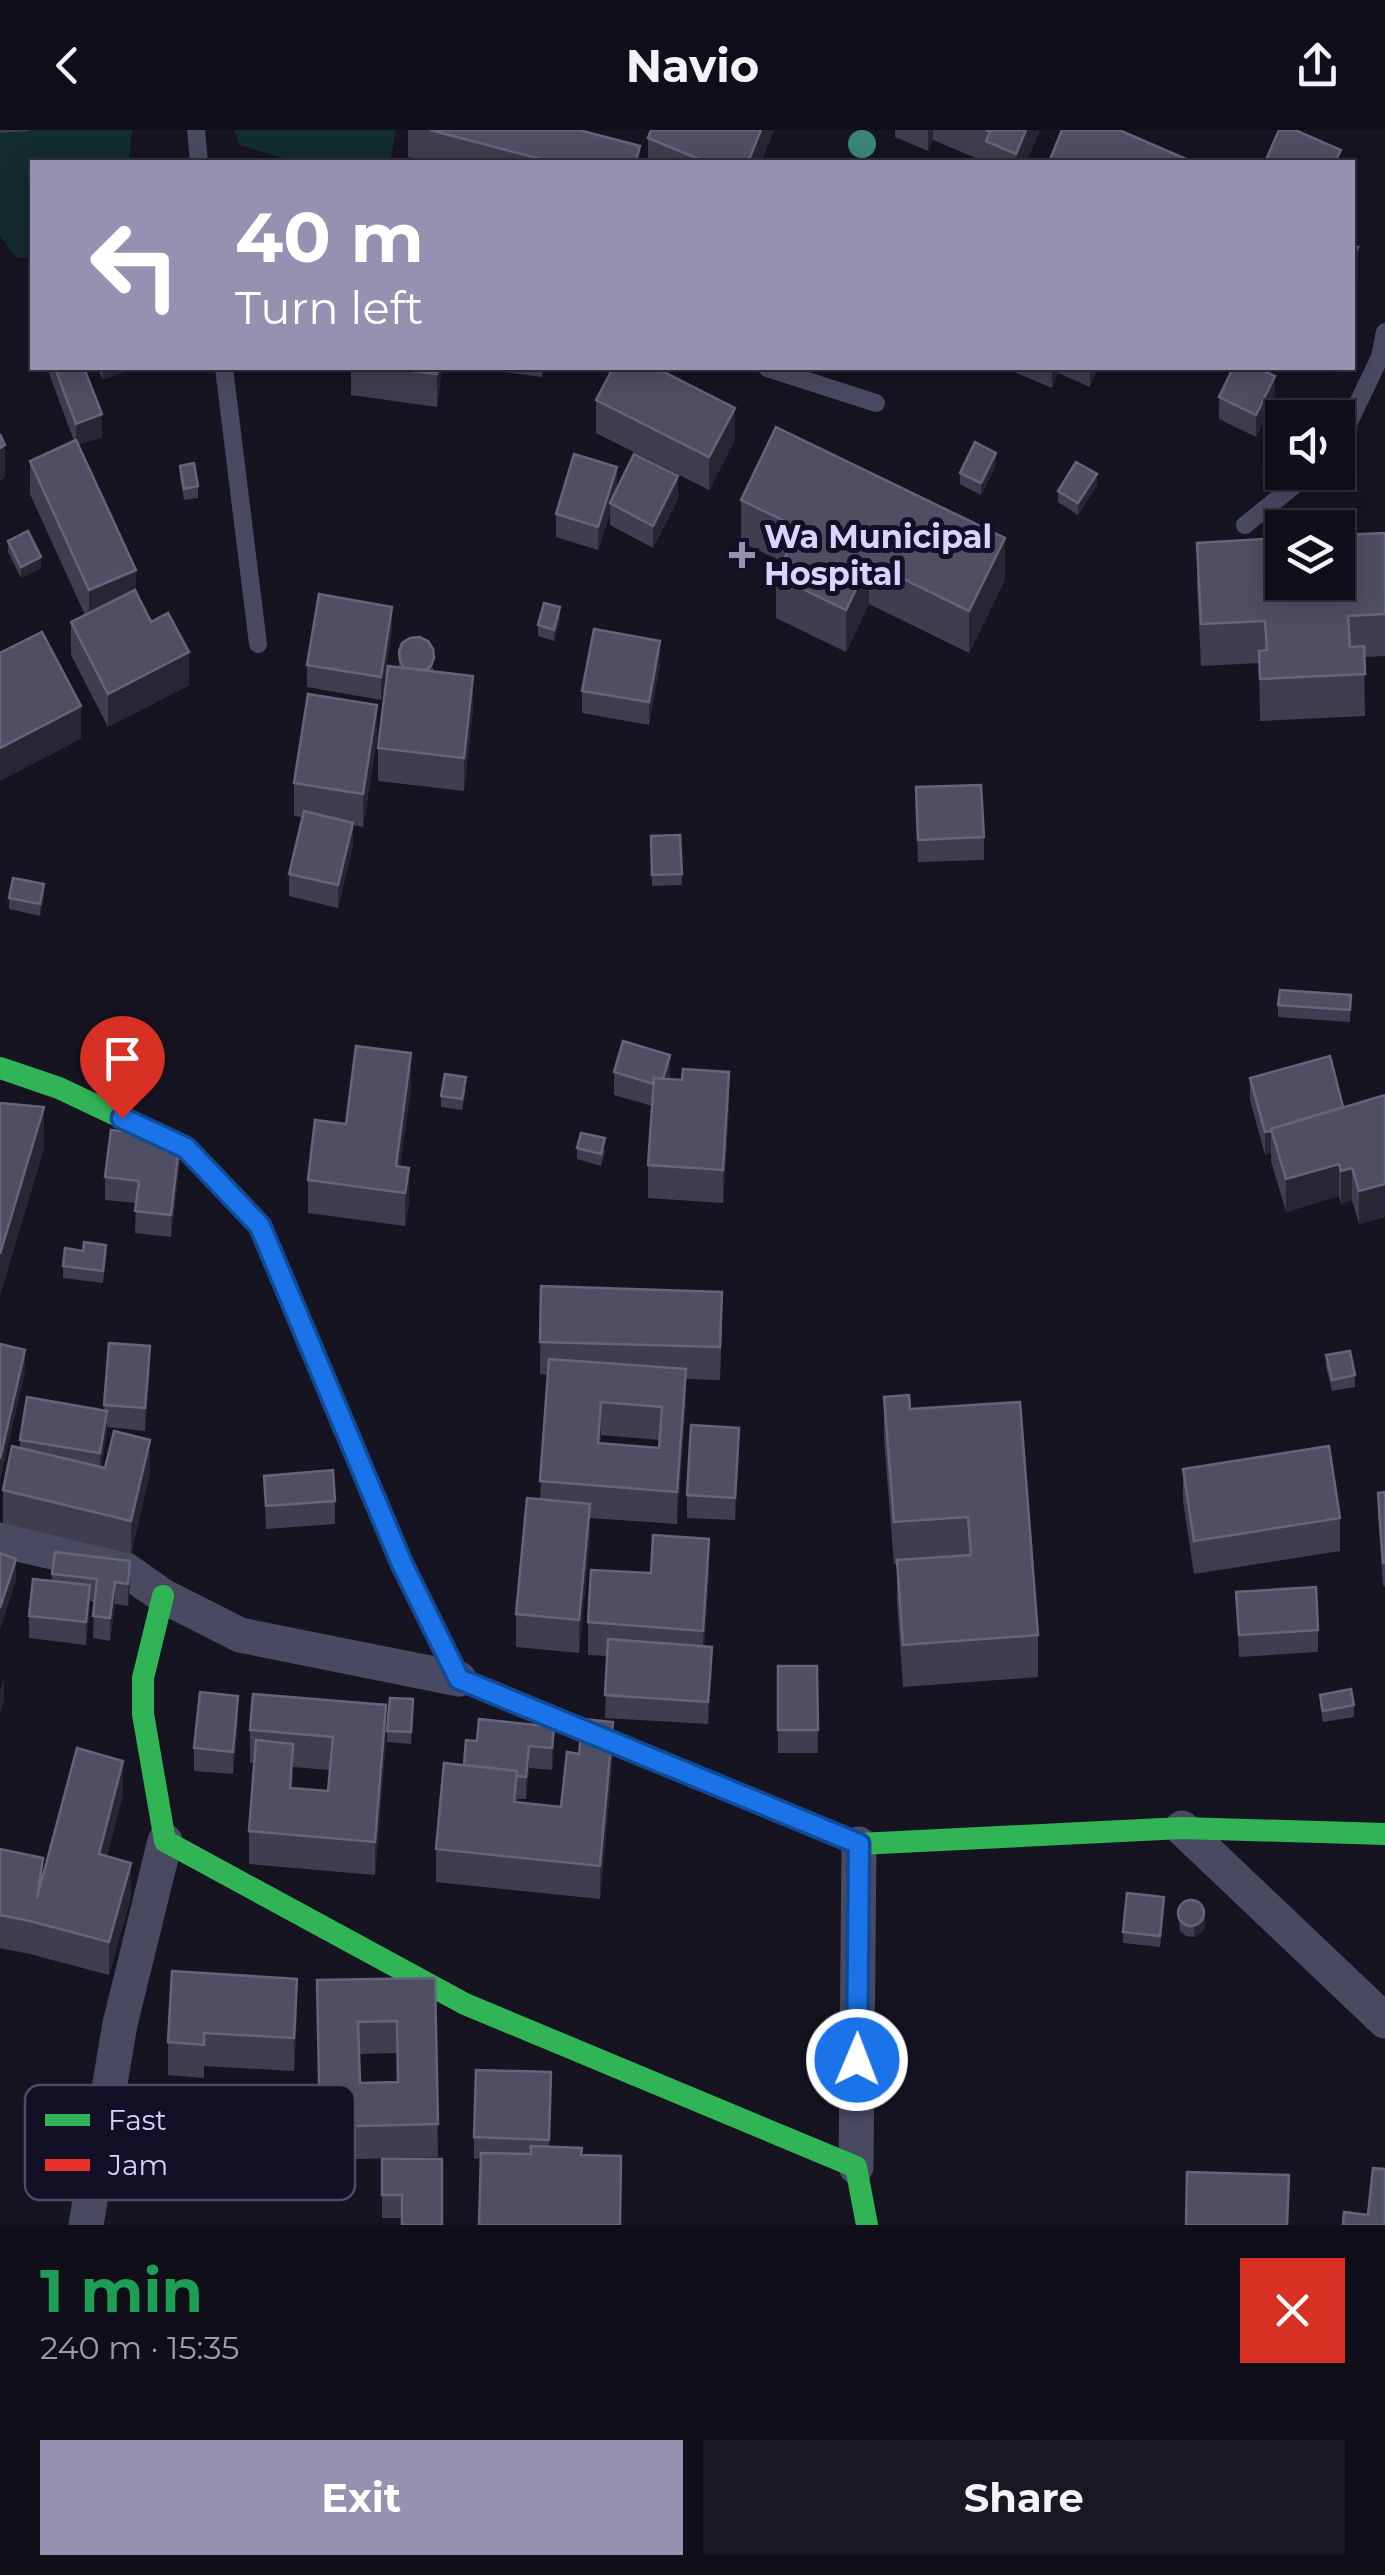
<!DOCTYPE html>
<meta charset="utf-8">
<style>
:root{--surface:#100f19;--page:#191822;--text:#f1f3f6;--muted:#9c9ca2;--line:#302f38;--accent:#9591b1}
body{margin:0;font-family:Montserrat,sans-serif;background:var(--page);color:var(--text);height:100vh;display:flex;flex-direction:column;font-size:38px;white-space:nowrap}
*{box-sizing:border-box;margin:0}
p{font-size:32px;color:var(--muted)}
.icon{flex:none;width:55px;height:55px;fill:none;stroke:currentColor;stroke-width:2;stroke-linecap:round;stroke-linejoin:round}
.map{position:relative;height:2095px;overflow:hidden}
.drawer{display:flex;flex-direction:column;background:var(--surface);flex:1}
.drawer>*{flex:none}
.hud{position:absolute;left:30px;top:30px;width:1325px;height:210px;border-radius:0px;box-shadow:0 5px 25px #0003,0 0 0 2px var(--line);background:#9591b1;color:#fff;overflow:hidden}
.controls{position:absolute;left:1265px;top:270px;display:grid;gap:20px}
.controls a{display:grid;place-items:center;width:90px;height:90px;border-radius:0px;background:var(--surface);box-shadow:0 5px 25px #0003,0 0 0 2px var(--line);font-size:50px}
.pin{position:absolute;display:grid;place-items:center;width:85px;height:85px;color:#fff;margin:-102px -42px;border-radius:50% 50% 50% 0;rotate:-45deg;box-shadow:0 0 10px #0007}
.pin .icon{rotate:45deg}
.me{position:absolute;width:110px;margin:-55px;rotate:1deg;stroke-linejoin:round;filter:drop-shadow(0 0 8px #0008)}
.turn{display:flex;align-items:center;gap:35px;height:210px;padding:0 40px;font-size:45px}
.turn .icon{width:130px;height:130px;stroke-width:2.5}
.turn b{display:block;font-size:70px;line-height:85px}
.round{display:grid;place-items:center;flex:none;width:105px;height:105px;border-radius:0px;background:var(--page)}
.summary{display:flex;align-items:center;justify-content:space-between;height:170px;padding:0 40px}
h1{font-size:60px;font-weight:700;line-height:75px;color:#1e9e55}
.action{display:flex;gap:20px;margin-top:auto;padding:20px 40px}
.action a{flex:1;height:115px;border-radius:0px;background:var(--accent);color:#fff;font-size:40px;font-weight:700;line-height:115px;text-align:center}
.action a+a{background:var(--page);color:var(--text)}
header{display:flex;justify-content:space-between;align-items:center;height:130px;padding:0 40px;background:var(--surface);font-size:45px;font-weight:700}
.map>svg:first-child{display:block}
.green{fill:#132c2d}
.lines{fill:none;stroke-linecap:round;stroke-linejoin:round}
.lane{stroke:#4a4962;stroke-width:18}
.street{stroke:#4a4962;stroke-width:35}
.fast{stroke:#30b455;stroke-width:22}
.jam{stroke:#e5322d;stroke-width:22}
.tree{fill:#3e8478}
.wall{fill:#403d50;fill-rule:evenodd}
.shaded-wall{fill:#282635}
.building{fill:#504e63;stroke:#66637b;stroke-width:2.5;fill-rule:evenodd}
.route-casing{stroke:#114b97;stroke-width:25}
.route{stroke:#1a73e8;stroke-width:18}
.poi-dot{fill:#9591b1;stroke:#130f26;stroke-width:4}
.labels{text-anchor:middle;stroke-width:10;stroke-linejoin:round;paint-order:stroke}
.poi-label{font-size:32px;font-weight:bold;fill:#d9d4ff;stroke:#130f26;text-anchor:start}
.key{fill:#130f26;stroke:#4e4a67;stroke-width:2.5}
.key-label{font-size:28px;fill:#d9d4ff}
</style>
<header><svg class="icon" aria-label="back" viewBox="0 0 24 24"><path d="M15 5l-7 7 7 7"/></svg>Navio<svg class="icon" aria-label="share" viewBox="0 0 24 24"><path d="M12 15V3M7 8l5-5 5 5M5 13v7h14v-7"/></svg></header>
<div class="map">
<svg width="1385" height="2095" viewBox="0 0 1385 2095">
<rect width="100%" height="100%" fill="#161421"/>
<g class="green">
<path d="M0,0H132L129,32H32V127L16,128L0,105Z"/>
<path d="M234,0H396L390,32L285,29L240,15Z"/>
</g>
<g class="lines">
<g class="lane">
<path d="M196,0L199,32"/>
<path d="M224,238L258,514"/>
<path d="M767,238L876,273"/>
<path d="M1338,315L1380,227L1385,202"/>
<path d="M1245,395L1311,342"/>
</g>
<g class="street">
<path d="M0,1410L123,1438L163,1466L240,1505L459,1549"/>
<path d="M1182,1698L1385,1891"/>
<path d="M856,2037L859,1714"/>
<path d="M86,2095L120,1894L165,1711"/>
</g>
<g class="fast">
<path d="M0,938L59,958L186,1018L260,1096L402,1435L458,1548"/>
<path d="M163,1466L143,1548V1584L165,1711L465,1874L856,2037L867,2095"/>
<path d="M763,1674L859,1714L1182,1698L1385,1704"/>
</g>
<path class="jam" d="M458,1548L763,1674"/>
</g>
<circle class="tree" cx="862" cy="14" r="14"/>
<g class="wall">
<path d="M0,0H30V1L0,3Z"/>
<path d="M408,0H579L640,32H428L408,27Z"/>
<path d="M774,0L761,32H648V8Z"/>
<path d="M895,0H1040L1026,32H985L933,10L928,21L895,7Z"/>
<path d="M47,238H84L102,307L78,315L136,462L189,555L108,597L71,525V492L85,485L30,364V331L74,311Z"/>
<path d="M97,238H134L103,250Z"/>
<path d="M351,238H442L437,277L351,265Z"/>
<path d="M473,238H543L542,247Z"/>
<path d="M1005,238H1098L1090,257L1058,243L1052,258Z"/>
<path d="M1219,267L1275,269L1256,307L1219,289Z"/>
<path d="M596,270L735,310L709,360L596,303Z"/>
<path d="M996,334L981,365L960,354V343Z"/>
<path d="M180,336L198,356V368L184,370L180,347Z"/>
<path d="M1097,355L1078,385L1058,372V361Z"/>
<path d="M617,359L678,369L653,418L610,395V383L598,420L556,407V384Z"/>
<path d="M741,370L1005,450L969,523L869,474L846,522L776,488V446L783,432L741,412Z"/>
<path d="M1385,403V526L1364,527L1365,586L1260,591L1259,533L1201,536L1197,455V413Z"/>
<path d="M8,411L41,438L21,448L8,422Z"/>
<path d="M560,488L554,511L538,506V495Z"/>
<path d="M392,499L381,570L307,557V535Z"/>
<path d="M399,522L434,539L433,541L473,579L464,661L378,651V618L399,537Z"/>
<path d="M660,534L649,595L582,583V561Z"/>
<path d="M377,608L363,697L353,695V715L338,778L289,766V744L302,687L294,686V653Z"/>
<path d="M916,680L984,707V730L918,732Z"/>
<path d="M680,705L682,755L652,756L651,706Z"/>
<path d="M44,766L40,786L9,779V768Z"/>
<path d="M1351,865L1350,892L1278,887V875Z"/>
<path d="M614,942L669,949L729,975L723,1073L648,1068V1035L652,976L614,965Z"/>
<path d="M1250,948L1343,977L1385,965V1087L1359,1094L1352,1070L1341,1074L1339,1066L1286,1082L1271,1031V1023L1265,1025L1250,970Z"/>
<path d="M411,956L400,1037L409,1071L405,1096L308,1083V1050L346,994Z"/>
<path d="M466,959L462,980L441,977V966Z"/>
<path d="M577,1018L605,1020L601,1036L577,1029Z"/>
<path d="M180,1030L171,1107L135,1103L136,1073L105,1070V1047Z"/>
<path d="M106,1126L103,1153L63,1148V1136Z"/>
<path d="M541,1156L722,1195L720,1250L686,1249V1272L677,1394L590,1388V1407L579,1523L516,1517V1484L540,1369L548,1245L540,1244ZM601,1305L660,1310L659,1318L600,1313Z"/>
<path d="M109,1213L150,1238L145,1301L107,1297L101,1337L150,1343L131,1424L3,1393V1360L20,1318V1310L104,1280Z"/>
<path d="M1326,1225L1355,1245V1257L1332,1261L1326,1237Z"/>
<path d="M884,1267L910,1279L1038,1505V1547L903,1557L897,1473V1434H894L884,1309Z"/>
<path d="M739,1320L735,1390L687,1388V1365Z"/>
<path d="M1183,1339L1340,1388V1421L1194,1444L1183,1371Z"/>
<path d="M264,1346L335,1371V1394L266,1399Z"/>
<path d="M1385,1362V1456H1383L1378,1385V1363Z"/>
<path d="M709,1442L704,1516L712,1539L708,1594L605,1588L607,1526L588,1525V1492L651,1443Z"/>
<path d="M52,1444L130,1453L128,1476L115,1474L110,1511L93,1508L94,1472L90,1471L86,1515L29,1508V1486L52,1451Z"/>
<path d="M1236,1462L1318,1500V1522L1239,1527Z"/>
<path d="M778,1536H817L818,1623H778Z"/>
<path d="M1320,1565L1354,1575V1587L1323,1592L1320,1576Z"/>
<path d="M413,1580L411,1614L387,1612V1601Z"/>
<path d="M238,1589L233,1644L194,1641V1618Z"/>
<path d="M479,1589L554,1620L552,1640L529,1638L526,1669H517V1673L561,1677L579,1624H613L600,1769L436,1752V1719L464,1635L477,1611Z"/>
<path d="M250,1600L386,1608L375,1745L249,1734V1701L255,1633H250ZM293,1637L330,1640L328,1661L292,1658Z"/>
<path d="M123,1664L107,1726L131,1766L109,1845L30,1824L0,1818V1719L43,1744Z"/>
<path d="M1164,1778L1160,1817L1123,1813V1802Z"/>
<path d="M1178,1782L1205,1796L1201,1803L1194,1807L1186,1806L1180,1801Z"/>
<path d="M435,1848L438,2027L320,2030L317,1850ZM397,1923L398,1952L360,1953L359,1924Z"/>
<path d="M297,1882L294,1941L204,1936V1948L168,1945V1912Z"/>
<path d="M551,1942L549,2017L582,2018L474,2029V2007Z"/>
<path d="M382,2029H442L402,2088H382Z"/>
</g>
<g class="shaded-wall">
<path d="M761,0H774L761,32H748Z"/>
<path d="M928,0H933V10L928,21Z"/>
<path d="M1026,0H1040L1026,32H1016V24Z"/>
<path d="M1358,117V150L1352,162V129Z"/>
<path d="M103,238H134L103,250Z"/>
<path d="M438,238H442L437,277V244Z"/>
<path d="M1052,238H1058V243L1052,258Z"/>
<path d="M1090,238H1098L1090,257Z"/>
<path d="M1275,246V269L1256,307V285Z"/>
<path d="M735,278V310L709,360V327Z"/>
<path d="M102,284V307L76,316V294Z"/>
<path d="M5,315V348L0,351V318Z"/>
<path d="M996,323V334L981,365V353Z"/>
<path d="M617,337V360L610,373V383L598,420V397Z"/>
<path d="M1097,344V355L1078,385V373Z"/>
<path d="M678,346V369L653,418V396Z"/>
<path d="M1005,408V450L969,523V481Z"/>
<path d="M41,427V438L21,448V437Z"/>
<path d="M869,432V474L846,522V480Z"/>
<path d="M136,440V473L89,493V460Z"/>
<path d="M392,477V499L381,570V547Z"/>
<path d="M560,477V488L554,511V500Z"/>
<path d="M660,511V534L649,595V572Z"/>
<path d="M189,522V555L108,597V564Z"/>
<path d="M473,546V579L464,661V628Z"/>
<path d="M377,575V608L363,697V664Z"/>
<path d="M81,576V609L0,651V618Z"/>
<path d="M353,693V715L338,778V755Z"/>
<path d="M44,754V766L40,786V774Z"/>
<path d="M411,923V956L397,1062L396,1036Z"/>
<path d="M670,925V947L661,979V956Z"/>
<path d="M729,942V975L723,1073V1040Z"/>
<path d="M44,977V1019L0,1166V1124Z"/>
<path d="M1271,1001V1023L1265,1025V1002Z"/>
<path d="M180,1008V1030L171,1107V1085Z"/>
<path d="M1339,1034V1066L1286,1082V1049Z"/>
<path d="M409,1038V1071L405,1096V1063Z"/>
<path d="M1352,1038V1070L1341,1074V1041Z"/>
<path d="M1385,1054V1087L1359,1094V1061Z"/>
<path d="M150,1216V1238L145,1301V1278Z"/>
<path d="M25,1220V1242L0,1351V1329Z"/>
<path d="M686,1239V1272L677,1394V1362Z"/>
<path d="M601,1272V1305L598,1346V1313Z"/>
<path d="M107,1281V1303L100,1346V1323Z"/>
<path d="M739,1298V1320L735,1390V1368Z"/>
<path d="M150,1310V1343L131,1424V1391Z"/>
<path d="M590,1374V1407L579,1523V1490Z"/>
<path d="M709,1409V1442L703,1533V1501Z"/>
<path d="M16,1429V1451L0,1500V1478Z"/>
<path d="M130,1431V1453L128,1476V1454Z"/>
<path d="M115,1452V1474L110,1511V1488Z"/>
<path d="M90,1455V1478L86,1515V1492Z"/>
<path d="M712,1517V1539L708,1594V1572Z"/>
<path d="M4,1549V1571L0,1584V1561Z"/>
<path d="M238,1566V1589L233,1644V1622Z"/>
<path d="M386,1575V1608L375,1745V1712Z"/>
<path d="M613,1592V1624L600,1769V1736Z"/>
<path d="M554,1597V1620L552,1640V1618Z"/>
<path d="M293,1614V1647L290,1691V1658Z"/>
<path d="M529,1616V1638L526,1669V1647Z"/>
<path d="M123,1631V1664L99,1757V1724Z"/>
<path d="M131,1733V1766L109,1845V1812Z"/>
<path d="M1205,1784V1796L1201,1803L1194,1807V1796Z"/>
<path d="M297,1849V1882L294,1941V1908Z"/>
</g>
<g class="building">
<path d="M430,0H579L640,16L636,32H552Z"/>
<path d="M651,0H761L748,32H706L648,8Z"/>
<path d="M986,0H1026L1016,24L986,11L990,2Z"/>
<path d="M1062,0H1119L1193,32H1049Z"/>
<path d="M1279,0H1295L1341,20L1335,32H1265Z"/>
<path d="M1352,115L1358,117L1352,129Z"/>
<path d="M55,238H84L102,284L76,294Z"/>
<path d="M390,238H438L437,244Z"/>
<path d="M613,238H656L735,278L709,327L596,270Z"/>
<path d="M1233,238H1257L1275,246L1256,285L1219,267Z"/>
<path d="M776,297L1005,408L969,481L869,432L846,480L776,446L799,398L741,370Z"/>
<path d="M0,304L5,315L0,318Z"/>
<path d="M76,310L136,440L89,460L30,331Z"/>
<path d="M975,312L996,323L981,353L960,343Z"/>
<path d="M574,324L617,337L598,397L556,384Z"/>
<path d="M634,324L678,346L653,396L610,373Z"/>
<path d="M1076,332L1097,344L1078,373L1058,361Z"/>
<path d="M194,333L198,356L184,359L180,336Z"/>
<path d="M28,401L41,427L21,437L8,411Z"/>
<path d="M1385,403V484L1348,486L1350,517L1364,516L1365,544L1260,549L1259,521L1267,520L1265,491L1201,494L1197,413L1282,408V452H1338V405Z"/>
<path d="M135,460L151,492L168,483L189,522L108,564L71,492Z"/>
<path d="M319,464L392,477L381,547L307,535Z"/>
<path d="M544,473L560,477L554,500L538,495Z"/>
<path d="M594,499L660,511L649,572L582,561Z"/>
<path d="M42,502L81,576L0,618V523Z"/>
<path d="M419,507L428,511L433,519L434,528L431,536L426,540L404,538L400,531L399,522L402,513L410,508Z"/>
<path d="M388,536L473,546L464,628L378,618Z"/>
<path d="M308,564L377,575L363,664L294,653Z"/>
<path d="M981,655L984,707L918,710L916,657Z"/>
<path d="M304,681L353,693L338,755L289,744Z"/>
<path d="M680,705L682,744L652,745L651,706Z"/>
<path d="M13,748L44,754L40,774L9,768Z"/>
<path d="M1280,860L1351,865L1350,880L1278,875Z"/>
<path d="M623,911L670,925L663,949L654,948V954L614,942Z"/>
<path d="M356,916L411,923L396,1036L409,1038L405,1063L308,1050L315,990L346,994Z"/>
<path d="M1330,926L1343,977L1271,999L1272,1001L1265,1002L1250,948Z"/>
<path d="M683,939L729,942L723,1040L648,1035L654,948L682,950Z"/>
<path d="M445,944L466,947L462,969L441,966Z"/>
<path d="M1385,965V1054L1359,1061L1352,1038L1341,1041L1339,1034L1286,1049L1271,999Z"/>
<path d="M0,973L44,977L0,1124Z"/>
<path d="M111,1000L180,1008L171,1085L135,1081L139,1051L105,1047Z"/>
<path d="M581,1003L605,1008L601,1024L577,1018Z"/>
<path d="M84,1112L106,1115L103,1141L63,1136L65,1118L83,1121Z"/>
<path d="M541,1156L722,1162L720,1217L540,1212Z"/>
<path d="M109,1213L150,1216L145,1278L104,1275Z"/>
<path d="M0,1214L25,1220L0,1329Z"/>
<path d="M1350,1221L1355,1245L1332,1250L1326,1225Z"/>
<path d="M549,1229L686,1239L677,1362L540,1351ZM601,1272L662,1277L659,1318L598,1313Z"/>
<path d="M909,1265L910,1279L1020,1272L1038,1505L903,1515L897,1430L971,1425L968,1387L894,1392L884,1267Z"/>
<path d="M27,1267L107,1281L100,1323L20,1310Z"/>
<path d="M691,1295L739,1298L735,1368L687,1365Z"/>
<path d="M114,1301L150,1310L131,1391L3,1360L12,1316L105,1338Z"/>
<path d="M1329,1316L1340,1388L1194,1411L1183,1339Z"/>
<path d="M333,1340L335,1371L266,1376L264,1346Z"/>
<path d="M1385,1362V1433H1383L1378,1363Z"/>
<path d="M527,1368L590,1374L579,1490L516,1484Z"/>
<path d="M653,1405L709,1409L703,1501L588,1492L591,1440L651,1443Z"/>
<path d="M55,1422L130,1431L128,1454L115,1452L110,1488L93,1486L97,1449L52,1444Z"/>
<path d="M0,1423L16,1429L0,1478Z"/>
<path d="M33,1449L90,1455L86,1492L29,1486Z"/>
<path d="M1316,1457L1318,1500L1239,1505L1236,1462Z"/>
<path d="M608,1509L712,1517L708,1572L605,1565Z"/>
<path d="M778,1536H817L818,1600H778Z"/>
<path d="M1351,1559L1354,1575L1323,1581L1320,1565Z"/>
<path d="M200,1562L238,1566L233,1622L194,1618Z"/>
<path d="M253,1564L386,1575L375,1712L249,1701L256,1610L293,1614L290,1658L328,1661L333,1607L250,1600Z"/>
<path d="M390,1568L413,1569L411,1602L387,1601Z"/>
<path d="M479,1589L554,1597L552,1618L529,1616L526,1647L517,1646V1641L464,1635L466,1610L477,1611Z"/>
<path d="M583,1589L613,1592L600,1736L436,1719L444,1633L517,1641L514,1672L561,1677L567,1622L579,1624Z"/>
<path d="M77,1618L123,1631L99,1724L131,1733L109,1812L30,1791L0,1785V1719L43,1728L37,1768Z"/>
<path d="M1127,1763L1164,1767L1160,1806L1123,1802Z"/>
<circle cx="1191" cy="1783" r="13"/>
<path d="M172,1841L297,1849L294,1908L204,1903V1915L168,1912Z"/>
<path d="M435,1848L438,1994L320,1997L317,1850ZM397,1891L398,1952L360,1953L358,1892Z"/>
<path d="M476,1940L551,1942L549,2010L474,2007Z"/>
<path d="M531,2016L582,2018L581,2025L621,2026L620,2095H479L481,2023L531,2024Z"/>
<path d="M382,2029H442V2095H402V2065H382Z"/>
<path d="M1373,2038L1385,2039V2095H1343L1344,2082L1368,2085Z"/>
<path d="M1187,2042L1289,2045L1287,2095H1186Z"/>
</g>
<g class="lines">
<defs>
<path id="route" d="M122,988L186,1018L260,1096L402,1434L459,1549L859,1714L857,1930"/>
</defs>
<use href="#route" class="route-casing"/>
<use href="#route" class="route"/>
</g>
<path class="poi-dot" d="M737 410h10v10h10v10h-10v10h-10v-10h-10v-10h10z"/>
<g class="labels">
<g class="poi-label">
<text x="764" y="418">Wa Municipal<tspan x="764" dy="37">Hospital</tspan></text>
</g>
</g>
<rect x="25" y="1955" width="330" height="115" rx="15" class="key"/>
<rect x="45" y="1984" width="45" height="12" fill="#30b455"/>
<rect x="45" y="2029" width="45" height="12" fill="#e5322d"/>
<g class="key-label">
<text x="108" y="2000">Fast</text>
<text x="108" y="2045">Jam</text>
</g>
</svg>
<div class="controls">
<a><svg class="icon" aria-label="sound" viewBox="0 0 24 24"><path d="M4 9h4l5-4v14l-5-4H4zM17 9q2 3 0 6"/></svg></a>
<a><svg class="icon" aria-label="layers" viewBox="0 0 24 24"><path d="M12 4l9 5-9 5-9-5zM3 14l9 5 9-5"/></svg></a>
</div>
<div class="pin" style="left:122px;top:988px;background:#d93025"><svg class="icon" aria-label="arrive" viewBox="0 0 24 24"><path d="M6 21V4h12l-3 4 3 4H6"/></svg></div>
<svg class="me" style="left:857px;top:1930px" viewBox="-20 -20 40 40"><circle r="17" fill="#1a73e8" stroke="#fff" stroke-width="3"/><path d="M0-11L8 9 0 5-8 9z" fill="#fff"/></svg>
<div class="hud">
<div class="turn"><svg class="icon" aria-label="left" viewBox="0 0 24 24"><path d="M17 20v-9H6M10 6l-5 5 5 5"/></svg><div><b>40 m</b>Turn left</div></div>
</div>
</div>
<section class="drawer">
<div class="summary"><div><h1>1 min</h1><p>240 m · 15:35</p></div><a class="round" style="background:#d93025;color:#fff"><svg class="icon" aria-label="close" viewBox="0 0 24 24"><path d="M6 6l12 12M18 6L6 18"/></svg></a></div>
<div class="action"><a>Exit</a><a>Share</a></div>
</section>
